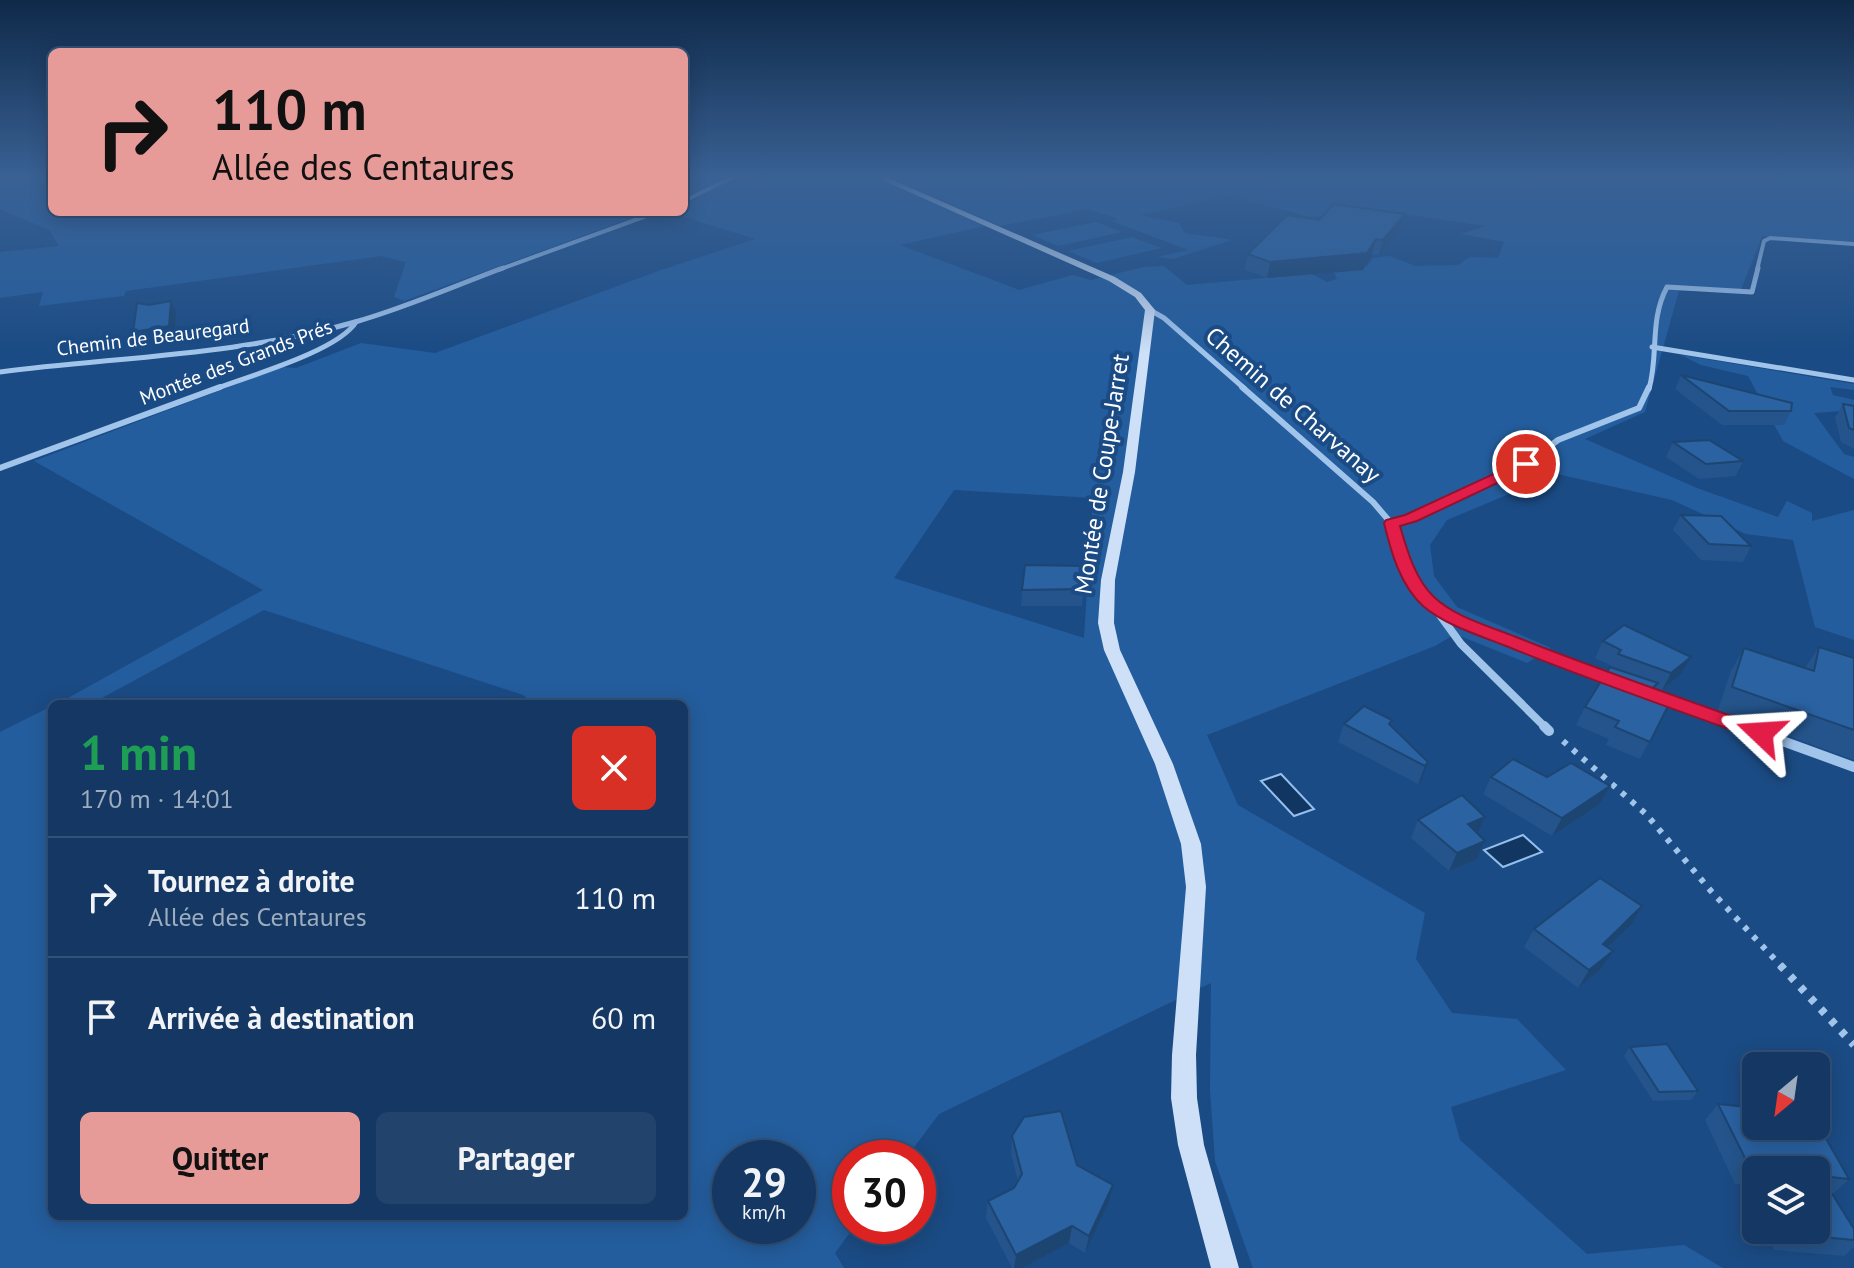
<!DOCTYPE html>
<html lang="fr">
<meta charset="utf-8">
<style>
:root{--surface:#143863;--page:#21436c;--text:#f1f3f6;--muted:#9dacbe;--line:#335278;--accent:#e69b98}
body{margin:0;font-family:"PT Sans",sans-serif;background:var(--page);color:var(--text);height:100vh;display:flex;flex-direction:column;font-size:30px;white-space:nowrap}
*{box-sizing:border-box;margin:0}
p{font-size:26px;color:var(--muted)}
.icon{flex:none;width:44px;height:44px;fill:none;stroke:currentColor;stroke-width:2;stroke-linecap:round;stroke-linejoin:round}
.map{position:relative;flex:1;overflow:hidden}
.details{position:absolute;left:48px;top:700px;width:640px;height:520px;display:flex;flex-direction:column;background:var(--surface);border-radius:12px;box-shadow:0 4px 20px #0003,0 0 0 2px var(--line)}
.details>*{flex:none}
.guide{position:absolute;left:48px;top:48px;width:640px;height:168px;border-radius:12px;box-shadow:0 4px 20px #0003,0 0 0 2px var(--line);background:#e69b98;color:#111;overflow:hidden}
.needle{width:52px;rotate:209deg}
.fabs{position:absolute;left:1742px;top:1052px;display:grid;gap:16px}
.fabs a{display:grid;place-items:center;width:88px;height:88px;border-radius:12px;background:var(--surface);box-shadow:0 4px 20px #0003,0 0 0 2px var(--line);font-size:40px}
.speed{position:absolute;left:712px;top:1140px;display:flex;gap:16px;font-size:40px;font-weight:700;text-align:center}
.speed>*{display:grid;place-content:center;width:104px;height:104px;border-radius:50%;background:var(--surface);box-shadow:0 4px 20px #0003,0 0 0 2px var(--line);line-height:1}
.speed small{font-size:20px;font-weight:400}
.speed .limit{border:12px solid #d22;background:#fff;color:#111}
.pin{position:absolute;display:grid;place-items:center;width:68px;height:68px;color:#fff;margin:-34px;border:4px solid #fff;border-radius:50%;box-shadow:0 2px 8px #0007}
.me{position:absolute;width:88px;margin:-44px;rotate:290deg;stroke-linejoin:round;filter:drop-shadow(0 0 6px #0008)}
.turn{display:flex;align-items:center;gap:28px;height:168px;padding:0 32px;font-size:36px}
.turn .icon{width:104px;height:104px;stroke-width:2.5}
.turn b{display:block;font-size:56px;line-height:68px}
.round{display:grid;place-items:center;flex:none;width:84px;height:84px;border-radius:12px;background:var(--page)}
.head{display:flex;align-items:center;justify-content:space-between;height:136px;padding:0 32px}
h1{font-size:48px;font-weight:600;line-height:60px;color:#1e9e55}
.action{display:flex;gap:16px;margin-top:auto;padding:16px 32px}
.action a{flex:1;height:92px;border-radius:12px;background:var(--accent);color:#111;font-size:32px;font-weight:600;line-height:92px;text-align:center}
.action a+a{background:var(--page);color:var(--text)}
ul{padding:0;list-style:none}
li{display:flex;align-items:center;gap:24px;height:120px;padding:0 32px;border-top:2px solid var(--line)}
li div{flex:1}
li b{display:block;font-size:30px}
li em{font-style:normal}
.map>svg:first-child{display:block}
.green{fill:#245d9d;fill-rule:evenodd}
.water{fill:#123662;stroke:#94bfed;stroke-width:2}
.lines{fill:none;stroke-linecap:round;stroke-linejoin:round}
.path-far1{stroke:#a1c4eb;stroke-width:6;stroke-dasharray:5 8;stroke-linecap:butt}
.path{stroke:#a1c4eb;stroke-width:8;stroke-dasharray:6 9;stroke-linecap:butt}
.street-far4{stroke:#a1c4eb;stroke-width:4}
.street-far3{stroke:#a1c4eb;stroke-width:5}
.street-far2{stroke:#a1c4eb;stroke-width:6}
.street-far1{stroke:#a1c4eb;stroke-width:8}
.street{stroke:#a1c4eb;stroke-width:10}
.secondary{fill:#cde0f8;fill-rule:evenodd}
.wall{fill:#24548b}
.shaded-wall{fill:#1d4571}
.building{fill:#2a62a2;stroke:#1d4571;stroke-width:2}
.route{fill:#e11d48;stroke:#92132f;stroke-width:2}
.labels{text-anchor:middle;stroke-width:8;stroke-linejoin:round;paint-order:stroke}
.far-street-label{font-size:20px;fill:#fff;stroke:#1b4b84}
.street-label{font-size:24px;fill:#fff;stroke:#1b4b84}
</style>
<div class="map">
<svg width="1854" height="1268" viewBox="0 0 1854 1268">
<rect width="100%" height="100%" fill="#1b4b84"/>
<g class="green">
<path d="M0,175H52V212H648L404,301L394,297L406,262L381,256L126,291L124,296L39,306L43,292L0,298V252L59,246L49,230L0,209Z"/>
<path d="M684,175H730L684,198Z"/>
<path d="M744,175H870L985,226L900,245L1019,290L1073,275L1091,280L1143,267L1164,266L1187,285L1312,274L1327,282L1337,279L1333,270L1367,266L1373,258L1390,256L1415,266L1458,265L1470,257L1498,258L1504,242L1461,234L1486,226L1404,214L1311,217L1228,196L1140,215L1179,223L1185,233L1232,240L1173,259L1157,257L1188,250L1112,221L1118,219L1088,209L1000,226L884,175H1854V242L1762,236L1741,290L1679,291L1645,412L1585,439L1697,488L1778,517L1787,501L1812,513V521L1854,510V640L1815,627L1793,540L1746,534L1672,500L1557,474L1447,520L1430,545L1434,576L1457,607L1551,648L1527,663L1455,634L1435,646L1207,735L1238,805L1425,913L1416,959L1452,1013L1517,1019L1566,1070L1451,1107L1460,1140L1587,1254L1684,1245L1723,1268H1253L1215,1161L1210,1090L1211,983L939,1114L906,1158H850V1226H855L835,1253L844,1268H0V732L52,706V1216H684V704H533L523,695L264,610L91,704H57L263,590L34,461L282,367L296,368L361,343L435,353L661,270L755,239L669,212H684V204ZM954,490L1093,498L1084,638L894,578ZM730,1158H798V1226H730Z"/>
<path d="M1096,222L1122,232L1058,246L1032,235Z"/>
<path d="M1132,237L1161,248L1097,263L1068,251Z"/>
<path d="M1681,355L1854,384V390L1830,387L1833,395L1854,400V410L1814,413L1844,454L1854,457V479L1783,441L1748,376L1701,365Z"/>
</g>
<g class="water">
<path d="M1281,774L1314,809L1294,816L1261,781Z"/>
<path d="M1523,835L1542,852L1503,867L1484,850Z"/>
</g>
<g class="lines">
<path class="path-far1" d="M1563,741L1646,814L1711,891L1782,967"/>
<path class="path" d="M1780,965L1854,1045"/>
<g class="street-far4">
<path d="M684,201L737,175"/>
<path d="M498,270L657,212"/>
<path d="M1757,270L1764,241L1770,238L1854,244"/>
</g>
<g class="street-far3">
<path d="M1150,310L1164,318L1245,389"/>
<path d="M1652,347L1854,380"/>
<path d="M0,372C117,357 241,355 355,322C405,308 454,286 503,268"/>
<path d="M215,389C249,376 338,351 356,322"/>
<path d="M1649,389C1659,354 1649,321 1667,287L1752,292L1758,268"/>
</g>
<g class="street-far2">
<path d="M1242,387L1373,502L1391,523L1394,539"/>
<path d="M0,468L220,387"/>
<path d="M1391,523L1411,518L1526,464L1558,440L1639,408L1649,387"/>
</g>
<g class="street-far1">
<path d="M1394,537L1410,577L1431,604L1460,620L1612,680"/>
<path d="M1434,607L1461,644L1546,728"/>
<path d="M1644,691L1747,728"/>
</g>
<g class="street">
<path d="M1544,726L1549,731"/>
<path d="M1741,726L1854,767"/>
</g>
<path class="secondary" d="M871,175H881L1115,277L1141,293L1155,310L1135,472L1115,580L1114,623L1120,650L1173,764L1201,844L1206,887L1196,1055L1197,1098L1204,1145L1239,1268H1211L1178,1145L1171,1098L1172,1055L1186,887L1181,844L1155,764L1104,650L1098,623L1101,580L1123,472L1145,310L1135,297L1109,281Z"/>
</g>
<g class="wall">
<path d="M1405,214L1401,229L1379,255L1372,254L1363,270L1267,278L1245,270L1248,254L1319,220Z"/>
<path d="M1681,375L1791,411L1784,425H1722L1675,389Z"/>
<path d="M1843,404L1854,406V449L1841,442L1835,418Z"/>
<path d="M1673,442L1743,461L1736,476L1699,479L1666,457Z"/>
<path d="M1681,515L1751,546L1743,562L1701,560L1673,530Z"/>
<path d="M1086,566L1082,606H1021L1022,590Z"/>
<path d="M1603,641L1681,674L1662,690L1656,688L1651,697L1669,704L1640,759L1606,745L1609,739L1576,725L1585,707L1612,666L1595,658Z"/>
<path d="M1819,647L1854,658V760L1718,710L1731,671L1744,648L1805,668Z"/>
<path d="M1392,720L1391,725L1428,762L1422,780L1418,784L1338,742L1344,724Z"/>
<path d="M1491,777H1547L1610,786L1600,804L1552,836L1483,794Z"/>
<path d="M1485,817L1478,833L1485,841L1477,859L1449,871L1411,838L1418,820Z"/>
<path d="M1631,925L1608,947L1601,969L1578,988L1524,947L1534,929Z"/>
<path d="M1630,1047L1698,1091L1691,1100L1653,1101L1624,1056Z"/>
<path d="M1718,1104L1849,1179L1833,1194L1854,1229V1247L1844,1256L1774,1250L1765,1230H1816V1170H1756V1213L1742,1184H1735L1705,1120Z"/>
<path d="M1012,1136L1077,1165L1113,1185L1109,1202L1085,1253L1069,1243L1022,1268H1012L986,1218L988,1201L1014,1188L1018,1182L1011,1154Z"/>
</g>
<g class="shaded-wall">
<path d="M1405,214L1401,229L1379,255L1383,240Z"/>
<path d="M1376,239L1372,254L1363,270L1267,278L1270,262Z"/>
<path d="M171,301L176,312L174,336L138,342L133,332Z"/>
<path d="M1691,657L1681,674L1662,690L1671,673Z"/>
<path d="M1658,683L1649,701L1644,695Z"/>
<path d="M1428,762L1422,780L1418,784L1425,766Z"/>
<path d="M1610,786L1600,804L1552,836L1562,818Z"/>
<path d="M1485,817L1477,835L1468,824Z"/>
<path d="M1485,841L1477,859L1449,871L1457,853Z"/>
<path d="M1642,906L1631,925L1592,962L1603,944Z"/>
<path d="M1613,951L1601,969L1578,988L1589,970Z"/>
<path d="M1113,1185L1109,1202L1085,1253L1089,1236Z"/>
<path d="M1072,1226L1069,1243L1022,1268H1014L1016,1255Z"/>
</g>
<g class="building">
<path d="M1334,204L1405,214L1383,240L1376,239L1367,253L1270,262L1248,254L1287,215L1319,220Z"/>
<path d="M171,301L169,326L133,332L137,303L149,305Z"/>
<path d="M1681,375L1792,403L1791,411H1729Z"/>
<path d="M1843,404L1854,406V430L1849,428Z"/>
<path d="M1709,440L1743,461L1706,464L1673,442Z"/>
<path d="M1681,515L1721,516L1751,546L1709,544Z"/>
<path d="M1025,565L1086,566L1083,589L1022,590Z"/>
<path d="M1624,625L1691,657L1671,673L1618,654L1621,650L1603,641Z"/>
<path d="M1819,647L1854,658V730L1732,687L1744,648L1814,671Z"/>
<path d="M1610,667L1658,683L1644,695L1669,704L1650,742L1615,727L1619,721L1585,707Z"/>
<path d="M1364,706L1392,720L1389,724L1428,762L1425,766L1344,724Z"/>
<path d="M1513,759L1547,777L1571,763L1610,786L1562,818L1491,777Z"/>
<path d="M1462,795L1485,817L1468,824L1485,841L1457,853L1418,820Z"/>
<path d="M1600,878L1642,906L1603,944L1613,951L1589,970L1534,929Z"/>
<path d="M1667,1044L1698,1091L1659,1092L1630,1047Z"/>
<path d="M1718,1104L1756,1108V1126H1816V1121L1849,1179L1821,1176L1854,1229V1240L1790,1234L1787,1230H1816V1170H1757L1756,1169L1750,1168Z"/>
<path d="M1061,1111L1077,1165L1113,1185L1089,1236L1072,1226L1016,1255L988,1201L1014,1188L1022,1174L1012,1136L1024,1117Z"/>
</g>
<linearGradient id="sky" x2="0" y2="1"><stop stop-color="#0f2949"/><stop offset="0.5" stop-color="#396194"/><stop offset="1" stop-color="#396194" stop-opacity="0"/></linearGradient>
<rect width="1854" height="353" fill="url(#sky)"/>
<path class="route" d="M1526,459L1533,464L1531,467L1417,521L1400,526C1407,550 1415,579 1434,597C1455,617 1489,626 1516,637C1599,670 1684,699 1768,729L1771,733L1768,738H1754C1671,708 1587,679 1506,646C1478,635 1445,625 1423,606C1400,585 1391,552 1384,523L1386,520L1405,515Z"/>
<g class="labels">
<g class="far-street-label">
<text transform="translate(153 337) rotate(-7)" y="7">Chemin de Beauregard</text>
<text transform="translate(236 362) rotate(-21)" y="7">Montée des Grands Prés</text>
</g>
<g class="street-label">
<text transform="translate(1293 405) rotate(41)" y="8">Chemin de Charvanay</text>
<text transform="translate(1102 474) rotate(-81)" y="8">Montée de Coupe-Jarret</text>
</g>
</g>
</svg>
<div class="fabs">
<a><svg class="needle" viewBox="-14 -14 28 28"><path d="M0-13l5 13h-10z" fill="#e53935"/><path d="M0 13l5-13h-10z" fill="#9dacbe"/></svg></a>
<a><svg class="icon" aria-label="layers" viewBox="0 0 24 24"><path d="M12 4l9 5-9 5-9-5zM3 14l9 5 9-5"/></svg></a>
</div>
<div class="speed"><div>29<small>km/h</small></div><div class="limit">30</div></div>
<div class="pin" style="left:1526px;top:464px;background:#d93025"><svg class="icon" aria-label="arrive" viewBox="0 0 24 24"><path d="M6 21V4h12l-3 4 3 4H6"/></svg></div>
<svg class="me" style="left:1761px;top:733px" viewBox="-20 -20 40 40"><path d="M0-17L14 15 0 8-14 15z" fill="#e11d48" stroke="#fff" stroke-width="4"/></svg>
<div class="guide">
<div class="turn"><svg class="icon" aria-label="right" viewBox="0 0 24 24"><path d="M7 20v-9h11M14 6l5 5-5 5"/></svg><div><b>110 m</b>Allée des Centaures</div></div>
</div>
<section class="details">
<div class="head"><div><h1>1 min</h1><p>170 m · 14:01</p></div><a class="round" style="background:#d93025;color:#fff"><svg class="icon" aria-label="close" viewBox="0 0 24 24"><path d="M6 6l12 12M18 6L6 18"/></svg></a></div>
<ul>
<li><svg class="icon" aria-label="right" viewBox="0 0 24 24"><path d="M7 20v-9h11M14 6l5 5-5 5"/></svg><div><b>Tournez à droite</b><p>Allée des Centaures</p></div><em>110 m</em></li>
<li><svg class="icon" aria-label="arrive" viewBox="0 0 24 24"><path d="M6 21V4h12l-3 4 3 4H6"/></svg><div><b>Arrivée à destination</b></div><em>60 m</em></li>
</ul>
<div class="action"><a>Quitter</a><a>Partager</a></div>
</section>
</div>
